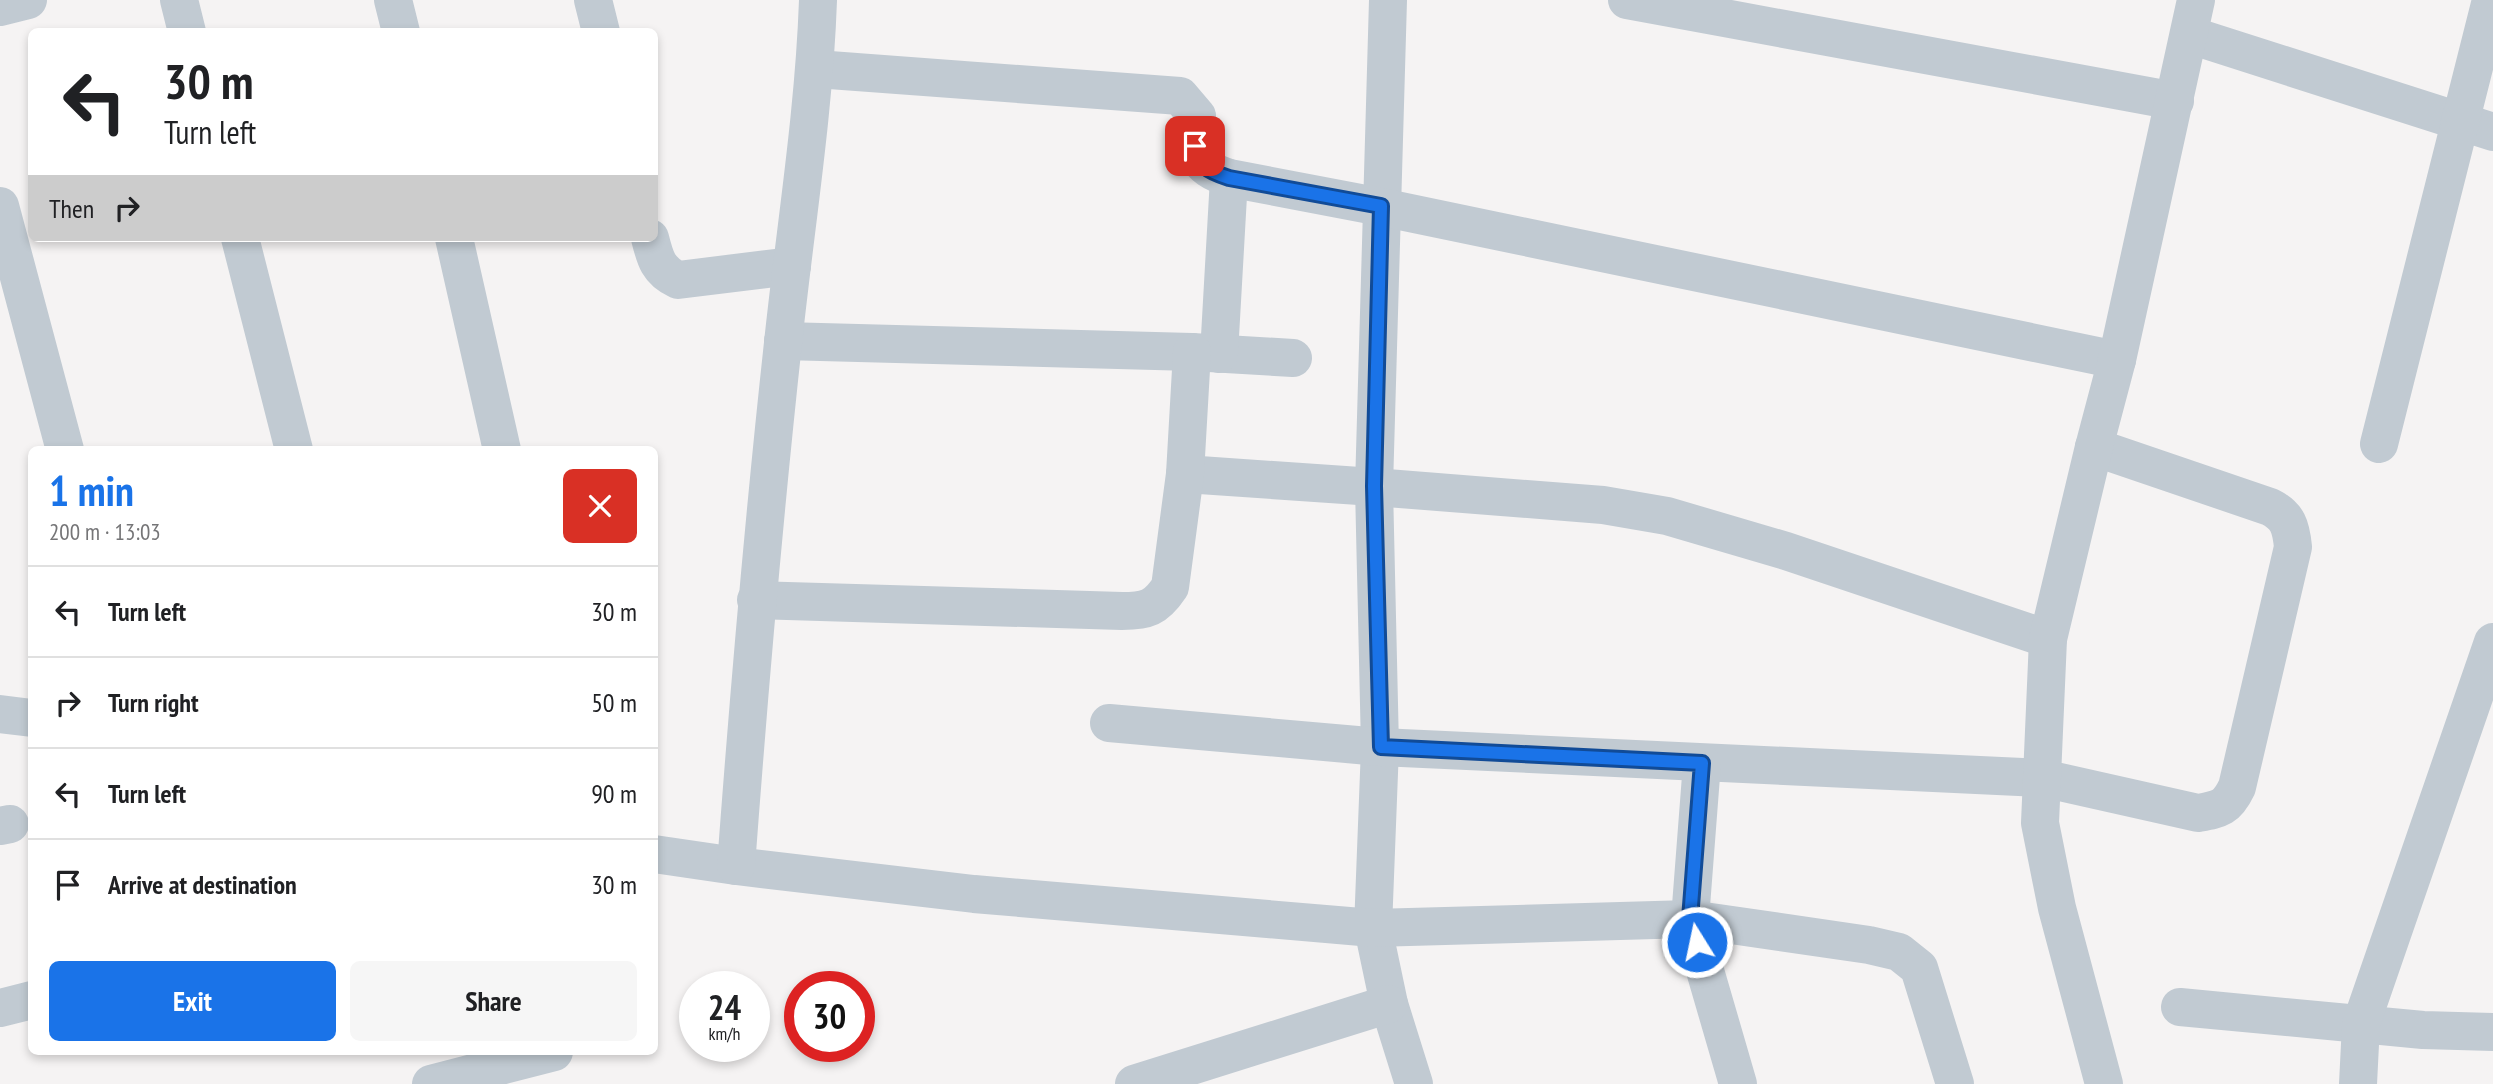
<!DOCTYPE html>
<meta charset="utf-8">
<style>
:root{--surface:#fff;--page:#f6f6f6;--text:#202124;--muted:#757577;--line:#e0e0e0;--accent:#1a73e8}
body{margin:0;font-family:"PT Sans Narrow",sans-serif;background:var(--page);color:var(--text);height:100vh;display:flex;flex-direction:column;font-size:26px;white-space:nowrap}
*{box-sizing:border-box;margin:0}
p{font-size:23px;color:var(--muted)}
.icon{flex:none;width:38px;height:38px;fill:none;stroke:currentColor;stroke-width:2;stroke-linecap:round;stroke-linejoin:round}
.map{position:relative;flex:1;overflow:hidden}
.details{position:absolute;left:28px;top:446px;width:630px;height:609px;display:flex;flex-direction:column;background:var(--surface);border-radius:10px;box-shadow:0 4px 10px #0003}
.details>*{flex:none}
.guide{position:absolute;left:28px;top:28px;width:630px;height:214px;border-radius:10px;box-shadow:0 4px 10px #0003;background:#fff;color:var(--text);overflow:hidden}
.speed{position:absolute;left:679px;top:971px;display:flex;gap:14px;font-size:35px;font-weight:700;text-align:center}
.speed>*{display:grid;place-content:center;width:91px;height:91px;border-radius:50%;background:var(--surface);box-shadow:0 4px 10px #0003;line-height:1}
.speed small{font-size:18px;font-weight:400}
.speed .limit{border:10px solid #d22;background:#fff;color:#111}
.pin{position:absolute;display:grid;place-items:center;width:60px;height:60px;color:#fff;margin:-30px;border-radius:14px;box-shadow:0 4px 10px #0006}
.me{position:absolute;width:77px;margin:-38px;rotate:350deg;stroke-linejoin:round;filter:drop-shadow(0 0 5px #0008)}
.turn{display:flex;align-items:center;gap:24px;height:147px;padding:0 21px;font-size:32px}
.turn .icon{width:91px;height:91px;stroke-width:2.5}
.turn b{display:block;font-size:49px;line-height:60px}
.then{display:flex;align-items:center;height:66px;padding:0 21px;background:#0003;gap:14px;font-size:26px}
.round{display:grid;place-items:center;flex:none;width:74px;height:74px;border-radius:10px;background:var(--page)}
.head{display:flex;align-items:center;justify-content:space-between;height:119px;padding:0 21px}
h1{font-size:42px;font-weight:600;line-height:52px;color:var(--accent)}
.cta{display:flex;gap:14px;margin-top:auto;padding:14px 21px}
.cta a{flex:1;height:80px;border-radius:10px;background:var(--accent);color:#fff;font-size:28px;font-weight:600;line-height:80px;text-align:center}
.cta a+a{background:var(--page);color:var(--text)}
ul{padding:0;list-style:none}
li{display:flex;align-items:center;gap:21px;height:91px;padding:0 21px;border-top:2px solid var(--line)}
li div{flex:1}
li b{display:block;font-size:26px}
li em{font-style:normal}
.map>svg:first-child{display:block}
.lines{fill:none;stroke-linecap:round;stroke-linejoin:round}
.street{stroke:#c1cad2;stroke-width:38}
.route-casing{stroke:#114b97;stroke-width:18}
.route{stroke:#1a73e8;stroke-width:12}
</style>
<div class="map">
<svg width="2493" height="1084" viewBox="0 0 2493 1084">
<rect width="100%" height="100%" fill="#f5f3f3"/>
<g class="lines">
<g class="street">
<path d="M179,0L187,32"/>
<path d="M393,0L401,32"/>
<path d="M593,0L601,32"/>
<path d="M1388,0L1374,487L1380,747L1373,928L1389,1004L1414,1084"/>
<path d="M1627,0L2175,101"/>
<path d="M0,7L28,0"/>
<path d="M2190,35L2493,132"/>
<path d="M816,69L1180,96L1197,116C1195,152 1191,165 1229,178L1381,207L2117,360"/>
<path d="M0,206L65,450"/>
<path d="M240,238L294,450"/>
<path d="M454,238L502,450"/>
<path d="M650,238C655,258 658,271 678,280L792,266"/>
<path d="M783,341L1192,352L1293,358"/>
<path d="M1219,354L1229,178"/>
<path d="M2379,444L2491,0"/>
<path d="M1185,474L1374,487L1603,505L1667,516L1786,551L2048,639"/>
<path d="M756,600L1122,611C1147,611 1156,608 1170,587L1185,474L1192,352"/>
<path d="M0,714L32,718"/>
<path d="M1109,723L1380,747L2042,778L2198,813C2220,809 2227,808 2237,787L2293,547C2291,527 2288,516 2270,507L2094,447"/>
<path d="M1702,763L1690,919L1738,1084"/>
<path d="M0,826L10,824"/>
<path d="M654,854L736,866L974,894L1373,928L1690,919L1869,945L1899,952L1919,968L1955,1084"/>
<path d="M736,866C749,691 764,517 783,343C795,229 814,115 818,0"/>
<path d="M2180,1007L2423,1030L2493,1032"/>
<path d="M0,1008L32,1000"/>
<path d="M431,1084L554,1052"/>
<path d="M1134,1084L1389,1004"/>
<path d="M2104,1084L2057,908L2040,823L2048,639L2094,447L2117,360L2196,0"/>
<path d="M2358,1084L2361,1024L2493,642"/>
</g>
</g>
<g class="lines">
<defs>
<path id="route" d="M1195,146C1201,168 1208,171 1229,178L1381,206L1374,486L1381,747L1702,763L1690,919L1697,942"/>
</defs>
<use href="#route" class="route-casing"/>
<use href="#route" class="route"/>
</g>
</svg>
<div class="speed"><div>24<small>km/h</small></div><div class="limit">30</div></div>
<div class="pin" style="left:1195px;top:146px;background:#d93025"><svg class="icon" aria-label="arrive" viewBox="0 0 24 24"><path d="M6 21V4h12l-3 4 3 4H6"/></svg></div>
<svg class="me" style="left:1697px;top:942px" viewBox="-20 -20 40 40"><circle r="17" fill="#1a73e8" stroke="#fff" stroke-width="3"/><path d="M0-11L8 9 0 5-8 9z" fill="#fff"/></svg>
<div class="guide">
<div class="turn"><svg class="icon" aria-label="left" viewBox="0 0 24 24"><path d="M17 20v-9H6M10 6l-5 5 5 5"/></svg><div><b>30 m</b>Turn left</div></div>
<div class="then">Then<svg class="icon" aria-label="right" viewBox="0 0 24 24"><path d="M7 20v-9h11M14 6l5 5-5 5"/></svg></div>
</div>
<section class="details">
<div class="head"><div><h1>1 min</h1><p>200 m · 13:03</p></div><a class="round" style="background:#d93025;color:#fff"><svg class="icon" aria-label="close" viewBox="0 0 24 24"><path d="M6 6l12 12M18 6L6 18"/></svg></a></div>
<ul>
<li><svg class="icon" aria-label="left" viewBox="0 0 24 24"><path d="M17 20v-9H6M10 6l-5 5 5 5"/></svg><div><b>Turn left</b></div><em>30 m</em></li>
<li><svg class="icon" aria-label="right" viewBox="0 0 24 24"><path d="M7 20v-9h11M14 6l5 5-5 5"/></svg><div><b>Turn right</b></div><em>50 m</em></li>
<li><svg class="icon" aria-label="left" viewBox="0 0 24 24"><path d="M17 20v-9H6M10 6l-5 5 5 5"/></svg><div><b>Turn left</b></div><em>90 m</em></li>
<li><svg class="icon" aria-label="arrive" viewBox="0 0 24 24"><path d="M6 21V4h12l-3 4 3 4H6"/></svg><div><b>Arrive at destination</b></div><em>30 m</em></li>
</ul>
<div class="cta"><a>Exit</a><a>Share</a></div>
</section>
</div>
